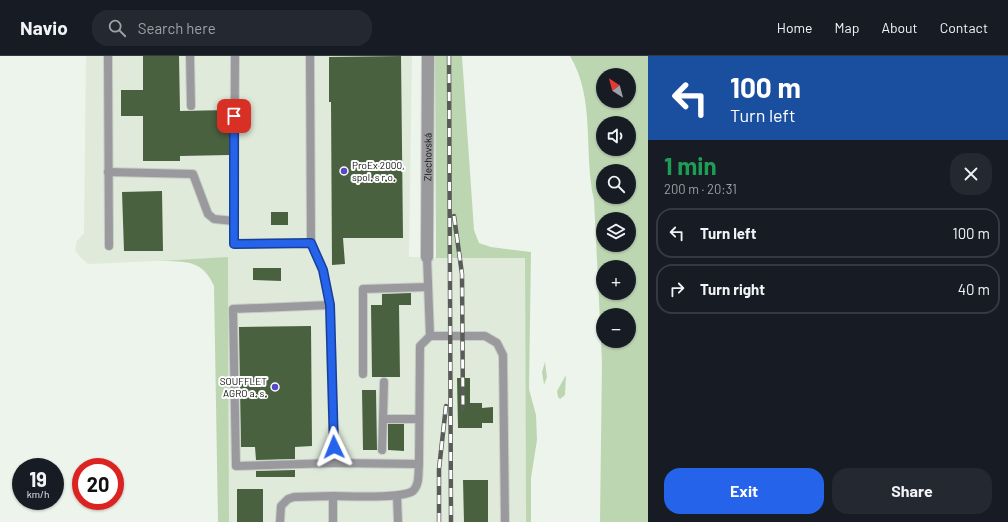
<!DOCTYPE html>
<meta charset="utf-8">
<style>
:root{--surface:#171b24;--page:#242831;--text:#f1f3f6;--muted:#9ea1a6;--line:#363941;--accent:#2563eb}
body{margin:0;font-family:Barlow,sans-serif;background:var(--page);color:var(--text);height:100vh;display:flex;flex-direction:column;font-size:15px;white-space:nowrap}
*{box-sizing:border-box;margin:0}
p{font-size:13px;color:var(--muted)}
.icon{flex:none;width:22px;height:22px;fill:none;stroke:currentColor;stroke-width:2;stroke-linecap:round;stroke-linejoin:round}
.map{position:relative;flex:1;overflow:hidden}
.drawer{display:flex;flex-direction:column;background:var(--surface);width:360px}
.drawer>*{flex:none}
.banner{background:#1a4fa0;color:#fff;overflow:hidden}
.needle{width:26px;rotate:324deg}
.buttons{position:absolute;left:596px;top:12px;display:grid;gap:8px}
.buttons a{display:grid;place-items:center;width:40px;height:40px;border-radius:50%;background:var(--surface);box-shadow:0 1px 3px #0004;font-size:20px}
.speed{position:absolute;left:12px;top:402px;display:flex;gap:8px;font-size:20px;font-weight:700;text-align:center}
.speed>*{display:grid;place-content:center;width:52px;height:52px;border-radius:50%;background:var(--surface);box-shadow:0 1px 3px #0004;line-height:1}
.speed small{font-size:10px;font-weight:400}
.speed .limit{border:6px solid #d22;background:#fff;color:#111}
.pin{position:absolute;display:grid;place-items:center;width:34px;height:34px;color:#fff;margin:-17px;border-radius:8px;box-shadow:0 2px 6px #0006}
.me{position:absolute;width:44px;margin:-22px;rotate:358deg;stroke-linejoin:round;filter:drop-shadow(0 0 3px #0008)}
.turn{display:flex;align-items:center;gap:14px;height:84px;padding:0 16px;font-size:18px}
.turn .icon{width:52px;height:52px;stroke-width:2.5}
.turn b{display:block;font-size:28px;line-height:34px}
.round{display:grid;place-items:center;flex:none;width:42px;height:42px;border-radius:16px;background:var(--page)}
.summary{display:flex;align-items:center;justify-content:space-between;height:68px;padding:0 16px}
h1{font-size:24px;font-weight:700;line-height:30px;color:#1e9e55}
.cta{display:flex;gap:8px;margin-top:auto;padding:8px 16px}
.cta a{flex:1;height:46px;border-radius:16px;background:var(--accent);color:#fff;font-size:16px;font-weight:700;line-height:46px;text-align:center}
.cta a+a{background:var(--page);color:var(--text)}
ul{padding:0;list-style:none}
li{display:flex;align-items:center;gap:12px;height:50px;margin:0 8px 6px;padding:0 8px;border:2px solid var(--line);border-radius:16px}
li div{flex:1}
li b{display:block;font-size:15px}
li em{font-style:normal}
header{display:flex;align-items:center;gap:24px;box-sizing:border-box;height:56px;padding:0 20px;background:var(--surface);border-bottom:1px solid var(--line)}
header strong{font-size:19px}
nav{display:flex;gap:22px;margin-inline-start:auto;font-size:14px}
.search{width:280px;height:36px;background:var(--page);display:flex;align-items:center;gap:10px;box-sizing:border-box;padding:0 14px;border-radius:16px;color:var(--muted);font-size:15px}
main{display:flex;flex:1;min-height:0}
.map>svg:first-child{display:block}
.built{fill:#e0eadb}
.green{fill:#bdd6b2;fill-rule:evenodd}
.building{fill:#4a6140}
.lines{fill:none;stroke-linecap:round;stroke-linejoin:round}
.lane-casing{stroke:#c9cfc7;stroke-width:10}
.street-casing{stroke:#c9cfc7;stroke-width:14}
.lane{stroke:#9a9a9e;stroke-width:8}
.street{stroke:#9a9a9e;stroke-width:12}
.rail-casing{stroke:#585b56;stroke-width:4.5}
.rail{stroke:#fff;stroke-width:3;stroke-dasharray:9;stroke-linecap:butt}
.route-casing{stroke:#184099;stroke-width:10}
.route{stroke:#2563eb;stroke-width:7}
.poi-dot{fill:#5949c1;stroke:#fff;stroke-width:1.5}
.labels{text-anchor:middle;stroke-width:4;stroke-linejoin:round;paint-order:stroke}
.street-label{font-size:10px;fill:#0b0d0a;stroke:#fff}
.poi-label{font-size:10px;fill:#0b0d0a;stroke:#fff;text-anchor:start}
</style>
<header>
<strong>Navio</strong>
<div class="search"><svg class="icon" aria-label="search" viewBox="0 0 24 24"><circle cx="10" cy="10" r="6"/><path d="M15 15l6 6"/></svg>Search here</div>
<nav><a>Home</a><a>Map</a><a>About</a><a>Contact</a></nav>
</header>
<main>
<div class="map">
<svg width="648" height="466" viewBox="0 0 648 466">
<rect width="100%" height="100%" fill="#edf4eb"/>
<path class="built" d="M86,0H412L409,201H525L526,466H229L228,202L88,208L80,201L75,194L77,185L84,177Z"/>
<g class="green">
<path d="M435,0H462L474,174L479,187L491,191L531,196L529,333L536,359L537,384L531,422V466H526L525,202H436Z"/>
<path d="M570,0H648V466H600L602,306L594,144C583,96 596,43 570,0ZM603,19H629V45H603ZM603,67H629V93H603ZM603,115H629V141H603ZM603,163H629V189H603ZM603,211H629V237H603ZM603,259H629V285H603Z"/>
<path d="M228,201L229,466H218L214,230C202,203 186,206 159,205Z"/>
<path d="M545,306L547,321L544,329L542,316Z"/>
<path d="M566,319L565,339L560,343L558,341L557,335Z"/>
</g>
<g class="building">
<path d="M143,0H179L180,55L229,54V99L180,100V105H143V60H121V34H143Z"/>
<path d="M401,0L403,182H343L345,208L332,209L331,46H329V1Z"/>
<path d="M162,135L163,195H124L122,136Z"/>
<rect x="271" y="156" width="17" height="13"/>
<path d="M253,212H281V225L253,224Z"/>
<path d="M411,237V249H399L400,321H372L371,249H382V238Z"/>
<path d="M311,270L312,390L295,391V403L256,404L255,391H241L239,271Z"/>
<path d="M457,322H470V347H482V352L493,351V367H482V372H458Z"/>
<path d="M362,334H376L377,394H363Z"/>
<path d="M388,368H404V395L388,394Z"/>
<path d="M295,414V421H256V415Z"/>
<path d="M463,424H488V466H464Z"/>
<rect x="237" y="433" width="26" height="33"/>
</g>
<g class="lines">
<defs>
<g id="lane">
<path d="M108,0L109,190"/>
<path d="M190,0L191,50"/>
<path d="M235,0L234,188L311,187L310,0"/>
<path d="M108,116L193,118L208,158L214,163L234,165"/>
<path d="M311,187L323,214L330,249L334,407L419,408L420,290L430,280H485L497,287L503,299L505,466"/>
<path d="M427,201L430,280"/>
<path d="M330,249L233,253L236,410L334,407"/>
<path d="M363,318V233L428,231"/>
<path d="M384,326L383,363H419"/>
<path d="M382,394L383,363"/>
<path d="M333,440C348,440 402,443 413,435C420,428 418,417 419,408"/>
<path d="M397,440L398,466"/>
<path d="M280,466L281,450L288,443L294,441L333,440V466"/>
</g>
<g id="street">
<path id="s1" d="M427,201L428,0"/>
</g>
</defs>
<use href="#lane" class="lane-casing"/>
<use href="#street" class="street-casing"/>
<use href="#lane" class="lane"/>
<use href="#street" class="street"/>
<defs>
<g id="rail">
<path d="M449,0L451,466"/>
<path d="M454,160L462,218L463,353"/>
<path d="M439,466V413L446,350"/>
</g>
</defs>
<use href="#rail" class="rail-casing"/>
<use href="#rail" class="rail"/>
</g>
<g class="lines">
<defs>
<path id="route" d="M234,60V188L311,187L323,214L330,249L334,391"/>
</defs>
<use href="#route" class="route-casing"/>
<use href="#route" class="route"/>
</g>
<g class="poi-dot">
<circle cx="344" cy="115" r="4"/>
<circle cx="275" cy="331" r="4"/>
</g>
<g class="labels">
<g class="street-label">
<text dy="4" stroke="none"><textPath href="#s1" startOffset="100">Zlechovská</textPath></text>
</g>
<g class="poi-label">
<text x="352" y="113">ProEx 2000,<tspan x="352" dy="12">spol. s r.o.</tspan></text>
<text x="267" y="329" text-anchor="end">SOUFFLET<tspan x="267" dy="12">AGRO a. s.</tspan></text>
</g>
</g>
</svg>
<div class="buttons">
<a><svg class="needle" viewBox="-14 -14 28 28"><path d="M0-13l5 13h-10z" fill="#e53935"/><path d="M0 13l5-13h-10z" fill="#9ea1a6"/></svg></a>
<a><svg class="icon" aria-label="sound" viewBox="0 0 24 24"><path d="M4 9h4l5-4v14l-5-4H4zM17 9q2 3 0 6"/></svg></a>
<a><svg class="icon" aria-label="search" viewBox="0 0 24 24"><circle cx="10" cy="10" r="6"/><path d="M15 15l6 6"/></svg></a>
<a><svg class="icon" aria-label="layers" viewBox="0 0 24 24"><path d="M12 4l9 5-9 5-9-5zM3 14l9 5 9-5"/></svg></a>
<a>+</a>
<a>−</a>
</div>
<div class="speed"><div>19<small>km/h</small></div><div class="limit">20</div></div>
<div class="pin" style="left:234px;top:60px;background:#d93025"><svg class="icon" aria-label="arrive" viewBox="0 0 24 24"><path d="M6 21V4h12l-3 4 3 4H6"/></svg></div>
<svg class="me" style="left:334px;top:391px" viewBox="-20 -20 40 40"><path d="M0-17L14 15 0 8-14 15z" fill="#2563eb" stroke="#fff" stroke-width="4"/></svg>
</div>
<section class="drawer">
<div class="banner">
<div class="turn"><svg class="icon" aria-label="left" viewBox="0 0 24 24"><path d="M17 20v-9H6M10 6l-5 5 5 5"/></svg><div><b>100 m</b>Turn left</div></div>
</div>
<div class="summary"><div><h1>1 min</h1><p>200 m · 20:31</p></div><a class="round"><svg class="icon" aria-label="close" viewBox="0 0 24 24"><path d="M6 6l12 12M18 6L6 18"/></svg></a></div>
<ul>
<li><svg class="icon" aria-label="left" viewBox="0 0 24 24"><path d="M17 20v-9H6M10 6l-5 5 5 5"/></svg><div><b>Turn left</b></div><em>100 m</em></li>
<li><svg class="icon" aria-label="right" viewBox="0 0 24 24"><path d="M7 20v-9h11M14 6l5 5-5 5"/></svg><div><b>Turn right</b></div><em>40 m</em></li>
</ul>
<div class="cta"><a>Exit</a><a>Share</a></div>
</section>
</main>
